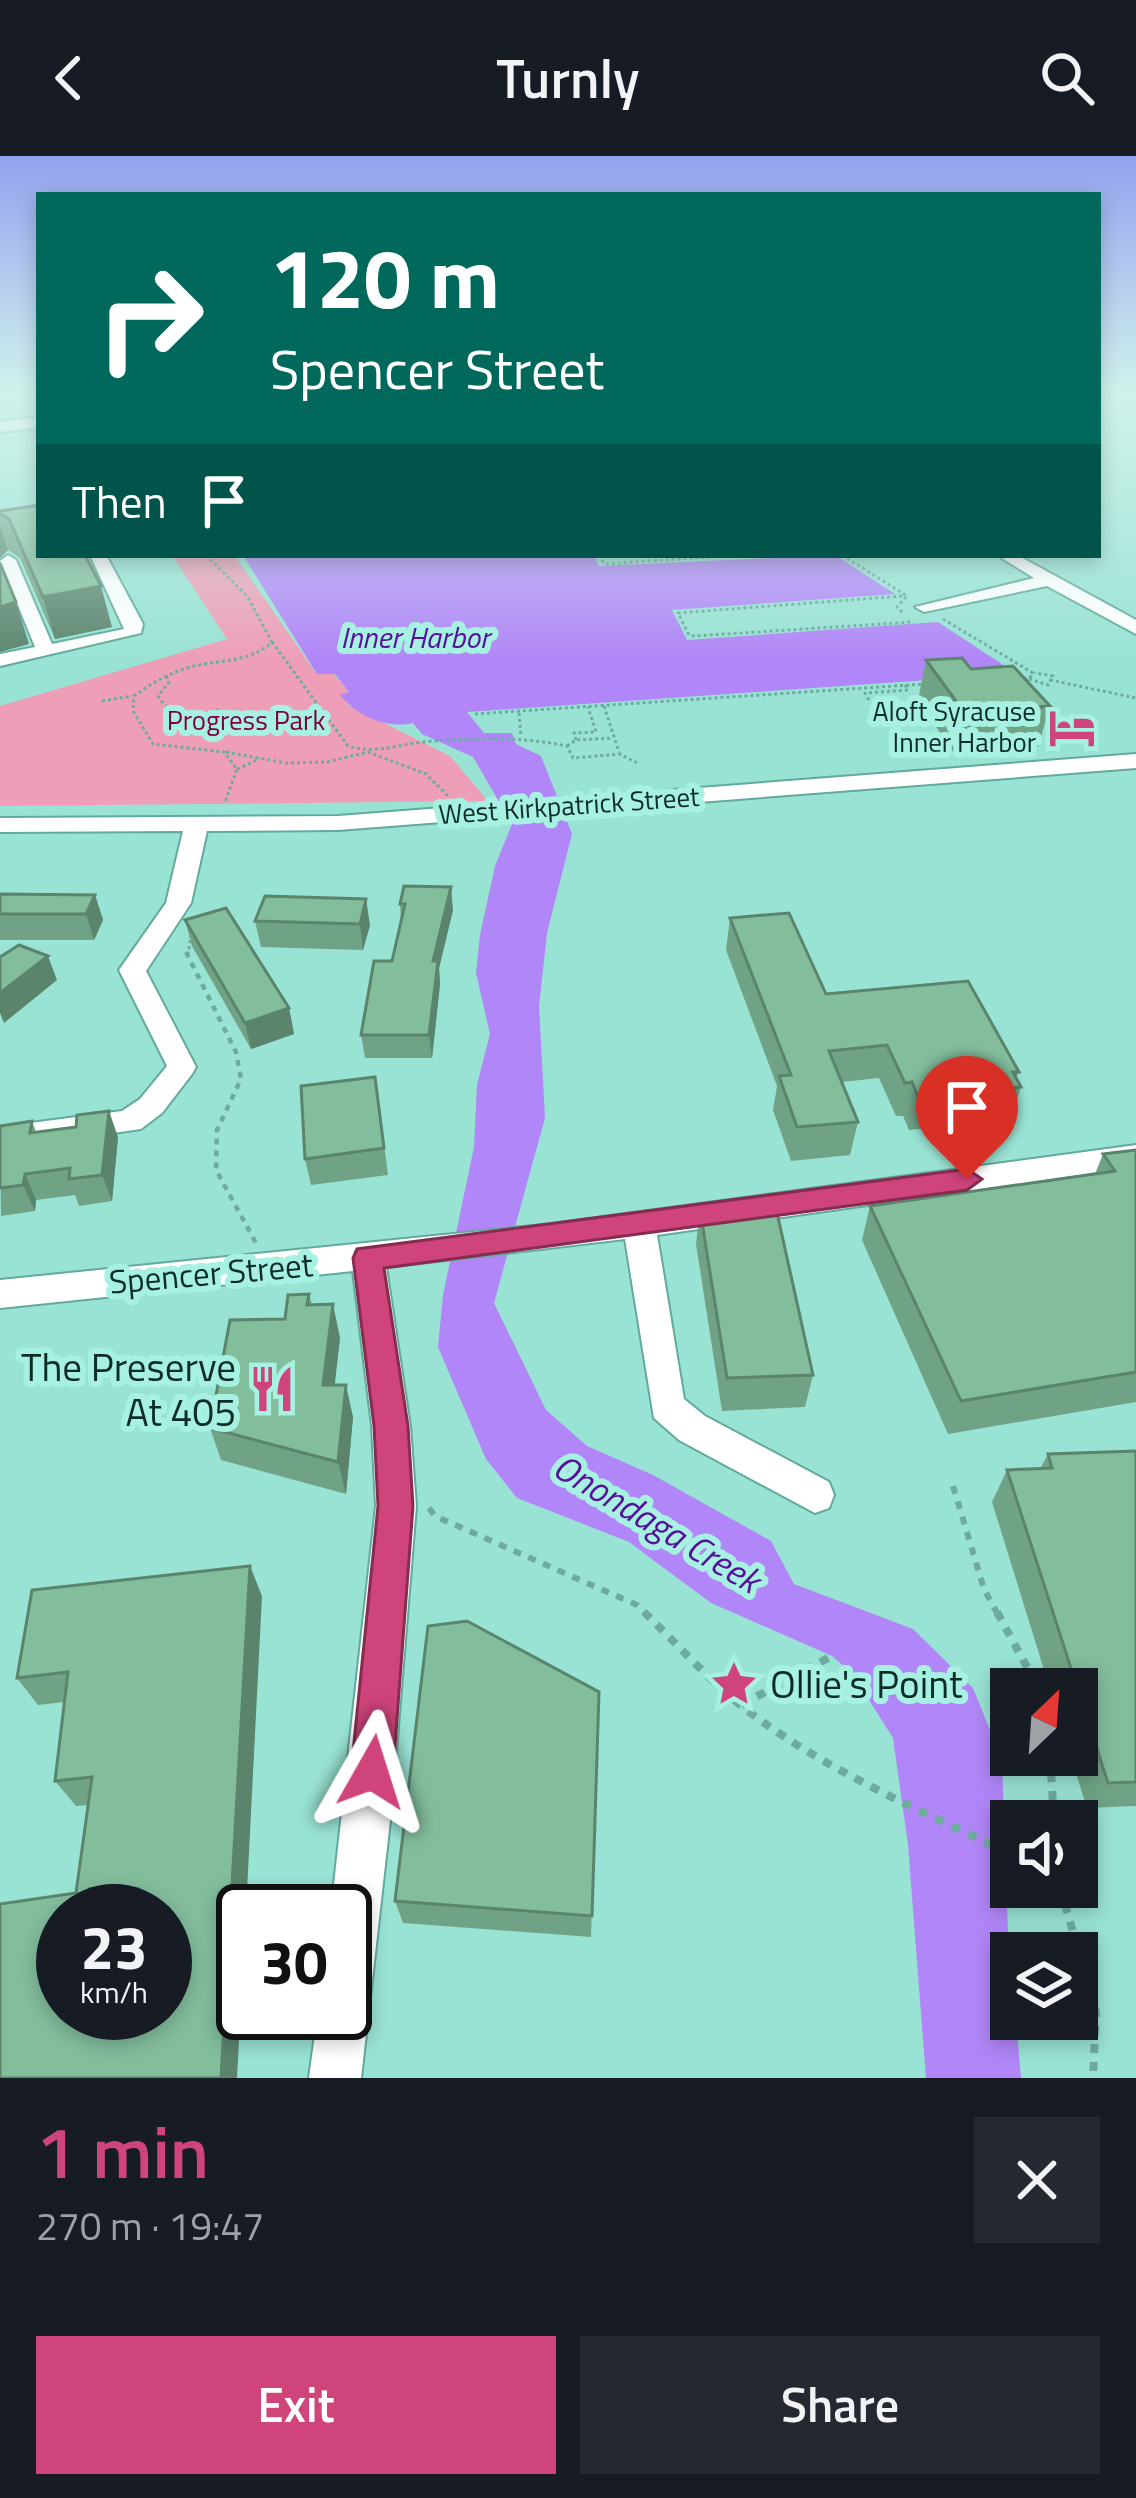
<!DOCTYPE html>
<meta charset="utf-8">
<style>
:root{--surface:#171b24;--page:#242831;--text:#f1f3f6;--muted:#9ea1a6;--accent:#ce447b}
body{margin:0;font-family:"Titillium Web",sans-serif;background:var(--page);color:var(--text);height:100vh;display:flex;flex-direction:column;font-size:45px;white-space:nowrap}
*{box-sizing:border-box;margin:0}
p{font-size:39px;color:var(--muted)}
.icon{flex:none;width:66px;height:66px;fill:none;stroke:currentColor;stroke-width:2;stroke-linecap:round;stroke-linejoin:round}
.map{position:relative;height:1922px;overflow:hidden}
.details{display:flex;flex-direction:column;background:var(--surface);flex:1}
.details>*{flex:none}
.top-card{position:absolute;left:36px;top:36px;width:1065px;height:366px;border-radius:0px;box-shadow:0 6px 18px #0003;background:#00695c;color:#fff;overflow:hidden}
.needle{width:78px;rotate:25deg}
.fabs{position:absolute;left:990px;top:1512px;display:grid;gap:24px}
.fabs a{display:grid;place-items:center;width:108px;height:108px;border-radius:0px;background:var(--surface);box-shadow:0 6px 18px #0003;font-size:60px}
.speed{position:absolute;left:36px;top:1728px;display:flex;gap:24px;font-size:60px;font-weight:700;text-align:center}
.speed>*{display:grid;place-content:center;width:156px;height:156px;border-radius:50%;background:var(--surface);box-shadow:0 6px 18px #0003;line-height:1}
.speed small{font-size:30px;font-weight:400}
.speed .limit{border:6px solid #111;border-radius:18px;background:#fff;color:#111}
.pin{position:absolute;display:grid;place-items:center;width:102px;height:102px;color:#fff;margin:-123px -51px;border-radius:50% 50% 50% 0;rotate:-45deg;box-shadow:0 0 12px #0007}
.pin .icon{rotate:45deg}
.me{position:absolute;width:132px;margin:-66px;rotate:6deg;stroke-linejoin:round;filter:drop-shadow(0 0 9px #0008)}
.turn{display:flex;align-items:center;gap:42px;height:252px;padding:0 36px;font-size:54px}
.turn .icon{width:156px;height:156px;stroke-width:2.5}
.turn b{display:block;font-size:84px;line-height:102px}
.then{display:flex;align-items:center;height:114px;padding:0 36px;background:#0003;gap:24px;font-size:45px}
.round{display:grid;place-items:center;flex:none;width:126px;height:126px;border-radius:0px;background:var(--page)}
.headline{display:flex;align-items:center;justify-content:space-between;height:204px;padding:0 36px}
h1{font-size:72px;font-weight:600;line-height:90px;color:var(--accent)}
.button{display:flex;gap:24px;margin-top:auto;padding:24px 36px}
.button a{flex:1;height:138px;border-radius:0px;background:var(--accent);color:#fff;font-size:48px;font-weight:600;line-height:138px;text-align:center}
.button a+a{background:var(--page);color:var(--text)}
header{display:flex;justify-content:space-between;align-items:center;height:156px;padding:0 36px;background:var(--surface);font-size:54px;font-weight:600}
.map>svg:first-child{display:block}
.green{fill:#ef9eb7}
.water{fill:#b186f8}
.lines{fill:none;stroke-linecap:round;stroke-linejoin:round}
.minor-casing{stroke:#61aa9c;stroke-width:4}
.major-casing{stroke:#61aa9c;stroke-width:5}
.path-far3{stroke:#6eab9f;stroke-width:3;stroke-dasharray:3 3;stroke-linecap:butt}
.path-far2{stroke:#6eab9f;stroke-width:4.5;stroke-dasharray:6 6;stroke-linecap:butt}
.path-far1{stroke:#6eab9f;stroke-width:6;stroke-dasharray:8 8;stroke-linecap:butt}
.path{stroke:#6eab9f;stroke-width:8;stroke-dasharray:9 9;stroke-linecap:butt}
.minor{fill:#fff;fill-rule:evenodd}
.major{fill:#fff;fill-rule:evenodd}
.wall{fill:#70a386}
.shaded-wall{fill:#5b846d}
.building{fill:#82bd9c;stroke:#5b846d;stroke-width:3;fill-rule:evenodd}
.route{fill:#ce447b;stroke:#862c50;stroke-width:3}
.labels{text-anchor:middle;stroke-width:12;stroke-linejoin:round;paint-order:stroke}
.far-poi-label{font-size:27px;fill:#0d2c27;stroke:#a6f1e1;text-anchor:end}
.far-park-label{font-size:27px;fill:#7e0041;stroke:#a6f1e1}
.far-street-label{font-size:27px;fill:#0d2c27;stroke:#a6f1e1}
.far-water-label{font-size:30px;font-style:italic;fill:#580f9b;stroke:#a6f1e1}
.street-label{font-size:33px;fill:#0d2c27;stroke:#a6f1e1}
.water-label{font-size:36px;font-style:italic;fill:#580f9b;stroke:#a6f1e1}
.near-poi-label{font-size:39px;fill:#0d2c27;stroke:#a6f1e1;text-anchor:end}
</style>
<header><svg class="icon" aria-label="back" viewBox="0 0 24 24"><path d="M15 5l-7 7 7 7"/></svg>Turnly<svg class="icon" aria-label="search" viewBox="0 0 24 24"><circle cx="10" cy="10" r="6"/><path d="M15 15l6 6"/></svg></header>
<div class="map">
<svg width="1136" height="1922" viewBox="0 0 1136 1922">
<rect width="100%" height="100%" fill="#99e3d4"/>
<path class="green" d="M172,399H234L316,517L334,518L350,537L348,549L450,600L488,645L0,650V550L227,483Z"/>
<path class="water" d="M243,399H594L599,410L835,399L895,438L672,454L687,484L938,466L1017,518L467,556L484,577H512L516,588L541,600L572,678L547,777L539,850L545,962L494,1147L546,1254L587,1290L653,1319L771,1385L794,1428L913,1473L973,1532L1002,1604L1011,1863H1016L1021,1922H926L908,1689L893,1582L852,1517L832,1500L711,1447L629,1386L517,1342L486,1303L438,1191L443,1139L474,991L477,929L490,878L476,817L480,779L495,710L512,668L473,601L422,578L413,567C387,573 358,561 340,539L349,536L335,518H317Z"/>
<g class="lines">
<defs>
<g id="minor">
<path d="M1118,236H1136V245L1119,239Z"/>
<path d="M8,399L16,404L52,488L124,473L90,399H106L143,468L141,477L0,510V498L35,491L0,405Z"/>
<path d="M997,399H1017L1136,464V478L1047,430L924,456L915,451L1034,422Z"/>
<path d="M1136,598V612L338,674L207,675L191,747L146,815L196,911L192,918L162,957L141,973L0,993V971L122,955L140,943L167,910L119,814L166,747L183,675L0,676V662L338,660Z"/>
<path d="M1136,989V1011L657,1079L684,1243L705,1260L829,1326L834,1339L829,1352L815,1357L679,1284L654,1262L625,1083L386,1111L410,1270L416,1350L391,1656L361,1922H309L318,1857H345V1755H331L376,1350L372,1270L353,1115L0,1152V1124L552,1068Z"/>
</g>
<path id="major" d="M39,261V271L0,276V266Z"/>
</defs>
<use href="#minor" class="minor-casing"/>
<use href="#major" class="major-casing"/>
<g class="path-far3">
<path d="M206,399L247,440L272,486C249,508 216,503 187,512C168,518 150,528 134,540L133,555L153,588L224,596L237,613L225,646"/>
<path d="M599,399L604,408L740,399"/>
<path d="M842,399L907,440L897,451L903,457"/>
<path d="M207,401L223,399"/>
<path d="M902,440L678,457L689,479L695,480L912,466"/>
<path d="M943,463L1033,517L1029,523H1020"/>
<path d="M272,486L348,590C375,598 396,589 423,586C474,582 518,580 567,590L573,602L620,598L639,608"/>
<path d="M166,520L169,526L158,540C173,563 195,560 219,554"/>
<path d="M1029,523L1048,529L1053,520L1035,517"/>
<path d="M1050,524L1136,542"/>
<path d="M869,544L865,537L908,534L905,529"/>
<path d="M102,545L131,540"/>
<path d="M604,550L619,596"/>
<path d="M519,557L521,581"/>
<path d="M475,558L924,528"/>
<path d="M576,584L574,577L596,576L588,551"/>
<path d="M567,590L576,584L613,582"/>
<path d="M226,596L286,607L327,606L368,596L426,618L450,642"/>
<path d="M237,613L259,603"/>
<path d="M188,799L191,779"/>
</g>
<path class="path-far2" d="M186,796L236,896L241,923L217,974L216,1014L256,1087"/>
<g class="path-far1">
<path d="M953,1330L984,1433L998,1459"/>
<path d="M429,1352L435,1360L637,1449L647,1459"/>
</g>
<g class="path">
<path d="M644,1456C677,1488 709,1524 744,1552C824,1614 920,1654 1011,1698"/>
<path d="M997,1456L1039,1533"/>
<path d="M741,1549L832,1500"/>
<path d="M1050,1599L1054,1665"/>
<path d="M1060,1731L1096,1856L1093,1922"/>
</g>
<use href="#minor" class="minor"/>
<use href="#major" class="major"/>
</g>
<g class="wall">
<path d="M0,355L112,471L55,483L20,402L8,394L0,402Z"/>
<path d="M926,504L971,513L1050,550L1038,591L954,597L918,544Z"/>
<path d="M0,738L95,739L103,764L94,784H0Z"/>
<path d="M400,748L453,754L439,812L440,828L432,902H365L361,879L392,805L401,763Z"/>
<path d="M730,762L826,838L1019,916L1016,922L1021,931L1010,964L909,974L903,960H896L879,922L842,926L858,966L850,999L791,1005L773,954L777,930L726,794Z"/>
<path d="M185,764L289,852L294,878L251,893L192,790Z"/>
<path d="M255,765L370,769L363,794L261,791Z"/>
<path d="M375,921L388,1019L311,1029L305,1003Z"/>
<path d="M32,965L36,976L118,981L112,1045L79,1050L75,1039L36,1044L35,1055L1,1060L0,970Z"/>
<path d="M1136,994V1246L948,1278L862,1084L870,1050L1095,1018L1103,998Z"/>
<path d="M700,1054L813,1219L805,1251L722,1255L696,1088Z"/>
<path d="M309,1138L312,1149L340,1182L334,1229L353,1261L346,1338L221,1304L210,1272L285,1163Z"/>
<path d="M1136,1295V1650L1087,1652L1070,1599H1077V1533H1050L992,1346L1007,1314L1040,1313L1048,1298Z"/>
<path d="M262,1440L76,1737L88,1649L76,1650L55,1625L64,1546L38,1549L17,1522Z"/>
<path d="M599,1536L591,1781L403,1767L395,1745Z"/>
</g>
<g class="shaded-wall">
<path d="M0,369L8,394L0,402Z"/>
<path d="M101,430L112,471L55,483L43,441Z"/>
<path d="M16,446L29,488L0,496V451Z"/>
<path d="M451,731L453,754L439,812L440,828L432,902L429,879L433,805Z"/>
<path d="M95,739L103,764L94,784L86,758Z"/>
<path d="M366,743L370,769L363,794L360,768Z"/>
<path d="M48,800L57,824L4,867L0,857V837Z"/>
<path d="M289,852L294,878L251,893L245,867Z"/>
<path d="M109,955L118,981L112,1045L102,1019Z"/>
<path d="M25,1018L36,1044L35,1055L23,1029Z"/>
<path d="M333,1148L340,1182L331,1262L323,1229Z"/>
<path d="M346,1229L353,1261L346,1338L338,1306Z"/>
<path d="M250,1410L262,1440L246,1755H243V1808L237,1922H221Z"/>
</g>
<g class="building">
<path d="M39,349V399H85L101,430L43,441L9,363L0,358V355Z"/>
<path d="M0,407L16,446L0,451Z"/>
<path d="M962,502L971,513L1013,510L1050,550L964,556L926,504Z"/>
<path d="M404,730L451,731L433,805H438L429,879H361L374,805H392L405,748H400Z"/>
<path d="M0,738L95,739L86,758H0Z"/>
<path d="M265,740L366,743L360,768L255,765Z"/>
<path d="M226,752L289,852L245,867L185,764Z"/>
<path d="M789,757L826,838L968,825L1019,916H1013L1021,931L918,941L912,926L905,927L887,889L829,895L858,966L797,971L779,920L791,919L730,762Z"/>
<path d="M19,789L48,800L0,837V801Z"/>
<path d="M375,921L384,992L305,1003L301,930Z"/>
<path d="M109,955L102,1019L69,1023L70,1012L25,1018L23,1029L0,1032V970L32,965L30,977L76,971L77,959Z"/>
<path d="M1136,994V1216L961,1245L870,1050L1115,1015L1103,998Z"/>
<path d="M776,1052L813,1219L727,1222L700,1054Z"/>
<path d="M309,1138L307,1149L333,1148L323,1229H346L338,1306L210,1272L230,1164L285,1163L288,1139Z"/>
<path d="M1136,1295V1626L1108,1627L1007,1314L1052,1312L1048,1298Z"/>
<path d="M250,1410L221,1922H0V1748L76,1737L92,1621L55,1625L68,1516L17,1522L32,1434ZM63,1755H165V1857H63Z"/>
<path d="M467,1465L599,1536L592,1760L395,1745L428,1470Z"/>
</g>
<linearGradient id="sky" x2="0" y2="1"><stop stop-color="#92a2ee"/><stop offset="0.47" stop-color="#d1f2ec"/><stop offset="1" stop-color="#d1f2ec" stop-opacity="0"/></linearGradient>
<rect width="1136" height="505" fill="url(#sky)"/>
<path class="route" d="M967,1013L982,1023L967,1034L384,1112L408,1270L413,1350L393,1616L387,1630L372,1636L357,1630L351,1616L378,1350L374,1270L353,1102L357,1093Z"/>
<defs>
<symbol id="hotel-bare" viewBox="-9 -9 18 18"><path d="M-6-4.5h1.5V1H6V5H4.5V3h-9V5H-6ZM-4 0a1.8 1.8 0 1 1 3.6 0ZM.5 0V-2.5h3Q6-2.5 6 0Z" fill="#ce447b" stroke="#a6f1e1" stroke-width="2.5" paint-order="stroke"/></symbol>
<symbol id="restaurant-bare" viewBox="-9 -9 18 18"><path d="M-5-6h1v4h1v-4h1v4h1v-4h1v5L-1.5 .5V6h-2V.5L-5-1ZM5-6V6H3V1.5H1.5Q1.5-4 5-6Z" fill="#ce447b" stroke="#a6f1e1" stroke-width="2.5" paint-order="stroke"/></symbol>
<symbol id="sight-bare" viewBox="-9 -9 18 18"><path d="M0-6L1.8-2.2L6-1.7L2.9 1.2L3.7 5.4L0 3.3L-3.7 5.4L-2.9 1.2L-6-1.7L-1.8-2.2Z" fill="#ce447b" stroke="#a6f1e1" stroke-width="2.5" paint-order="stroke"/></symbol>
</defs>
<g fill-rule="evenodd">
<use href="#hotel-bare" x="1039" y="539" width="66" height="66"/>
<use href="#restaurant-bare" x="239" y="1200" width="66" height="66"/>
<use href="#sight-bare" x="701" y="1495" width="66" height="66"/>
</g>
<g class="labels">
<g class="far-poi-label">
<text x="1036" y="565">Aloft Syracuse<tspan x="1036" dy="31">Inner Harbor</tspan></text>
</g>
<g class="far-park-label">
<text x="246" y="574">Progress Park</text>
</g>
<g class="far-street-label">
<text transform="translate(569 650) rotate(-4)" y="9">West Kirkpatrick Street</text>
</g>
<g class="far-water-label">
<text x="415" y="492">Inner Harbor</text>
</g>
<g class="street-label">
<text transform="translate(211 1117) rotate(-5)" y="12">Spencer Street</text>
</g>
<g class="water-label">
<text transform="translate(657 1367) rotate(31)" y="13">Onondaga Creek</text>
</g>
<g class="near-poi-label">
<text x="236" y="1225">The Preserve<tspan x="236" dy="45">At 405</tspan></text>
<text x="770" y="1542" text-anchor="start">Ollie's Point</text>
</g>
</g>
</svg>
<div class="fabs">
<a><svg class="needle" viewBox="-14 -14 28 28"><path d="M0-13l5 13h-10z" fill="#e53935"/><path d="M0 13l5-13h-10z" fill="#9ea1a6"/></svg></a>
<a><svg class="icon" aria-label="sound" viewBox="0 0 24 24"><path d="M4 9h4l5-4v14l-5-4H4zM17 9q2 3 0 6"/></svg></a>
<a><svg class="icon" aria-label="layers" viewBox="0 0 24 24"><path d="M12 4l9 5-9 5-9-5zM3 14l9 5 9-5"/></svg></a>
</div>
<div class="speed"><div>23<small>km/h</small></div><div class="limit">30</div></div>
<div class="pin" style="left:967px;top:1023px;background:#d93025"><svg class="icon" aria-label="arrive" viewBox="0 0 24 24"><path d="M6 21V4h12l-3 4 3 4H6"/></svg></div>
<svg class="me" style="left:372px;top:1616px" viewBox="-20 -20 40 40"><path d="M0-17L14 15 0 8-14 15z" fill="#ce447b" stroke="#fff" stroke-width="4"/></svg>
<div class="top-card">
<div class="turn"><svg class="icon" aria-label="right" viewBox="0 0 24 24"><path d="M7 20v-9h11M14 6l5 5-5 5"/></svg><div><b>120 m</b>Spencer Street</div></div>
<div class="then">Then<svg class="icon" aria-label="arrive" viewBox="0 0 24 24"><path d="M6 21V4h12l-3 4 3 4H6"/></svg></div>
</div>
</div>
<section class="details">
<div class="headline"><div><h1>1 min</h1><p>270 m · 19:47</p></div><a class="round"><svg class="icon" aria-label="close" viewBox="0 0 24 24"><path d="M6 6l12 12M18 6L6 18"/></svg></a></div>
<div class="button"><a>Exit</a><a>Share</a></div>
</section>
